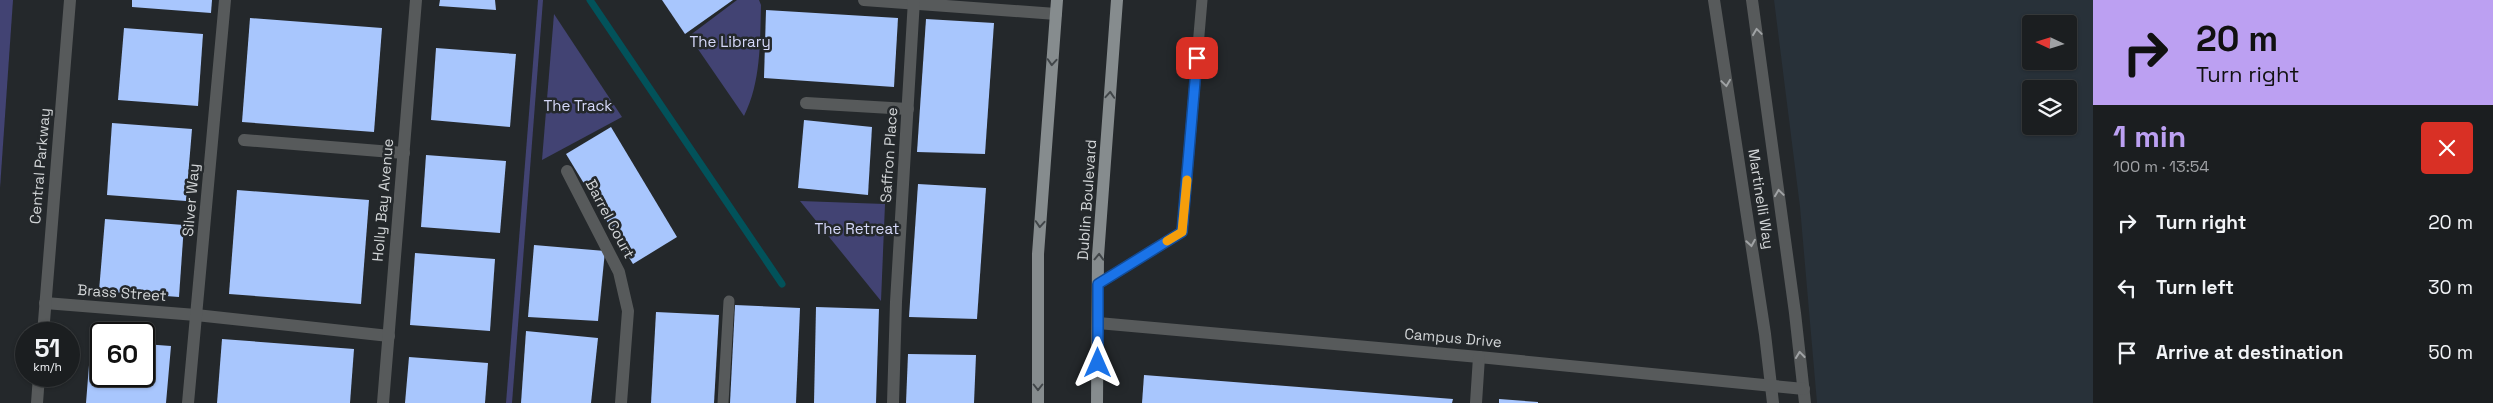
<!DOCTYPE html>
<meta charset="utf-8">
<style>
:root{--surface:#1b1e20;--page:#242729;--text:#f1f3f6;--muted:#a0a2a5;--line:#393c3e;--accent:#bca0f2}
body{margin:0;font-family:"Space Grotesk",sans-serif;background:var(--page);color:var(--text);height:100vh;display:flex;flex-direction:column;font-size:19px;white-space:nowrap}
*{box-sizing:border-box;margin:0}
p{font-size:16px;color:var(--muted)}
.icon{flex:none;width:28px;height:28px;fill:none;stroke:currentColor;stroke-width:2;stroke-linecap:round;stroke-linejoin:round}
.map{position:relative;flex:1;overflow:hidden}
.details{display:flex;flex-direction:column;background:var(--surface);width:400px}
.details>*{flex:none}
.top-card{background:#bca0f2;color:#111;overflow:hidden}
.needle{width:32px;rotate:274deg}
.tools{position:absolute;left:2022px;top:15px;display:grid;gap:10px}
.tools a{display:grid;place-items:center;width:55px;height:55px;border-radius:5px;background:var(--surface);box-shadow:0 1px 4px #0004,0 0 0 1px var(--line);font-size:25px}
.speed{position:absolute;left:15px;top:322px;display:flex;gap:10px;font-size:25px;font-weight:700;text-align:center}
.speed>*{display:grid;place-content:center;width:65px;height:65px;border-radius:50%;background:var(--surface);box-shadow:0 1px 4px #0004,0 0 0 1px var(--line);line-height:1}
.speed small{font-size:12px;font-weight:400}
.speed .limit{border:2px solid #111;border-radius:8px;background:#fff;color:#111}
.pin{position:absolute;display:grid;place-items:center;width:42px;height:42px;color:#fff;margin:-21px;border-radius:10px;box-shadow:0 2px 8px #0006}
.me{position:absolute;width:55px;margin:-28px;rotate:0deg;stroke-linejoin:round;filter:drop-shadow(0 0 4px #0008)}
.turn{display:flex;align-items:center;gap:18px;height:105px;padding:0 20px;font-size:22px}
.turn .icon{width:65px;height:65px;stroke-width:2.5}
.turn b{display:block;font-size:35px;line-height:42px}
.round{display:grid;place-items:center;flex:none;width:52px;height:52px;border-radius:5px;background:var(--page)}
.summary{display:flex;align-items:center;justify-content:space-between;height:85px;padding:0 20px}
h1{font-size:30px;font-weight:600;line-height:38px;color:var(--accent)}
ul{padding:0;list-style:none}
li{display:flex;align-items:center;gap:15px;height:65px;padding:0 20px}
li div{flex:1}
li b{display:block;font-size:19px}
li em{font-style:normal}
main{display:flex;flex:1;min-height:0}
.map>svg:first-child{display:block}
.built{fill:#283139;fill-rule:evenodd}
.green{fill:#424373}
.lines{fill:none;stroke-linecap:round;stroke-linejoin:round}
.stream{stroke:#02525a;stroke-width:7}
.building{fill:#a8c6fd}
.service{stroke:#575a5b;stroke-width:11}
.minor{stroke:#575a5b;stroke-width:12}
.primary{stroke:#868c8e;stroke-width:12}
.oneway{stroke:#a0a3a5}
.oneway2{stroke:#414649}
.route-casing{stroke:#114b97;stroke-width:12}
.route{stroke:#1a73e8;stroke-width:9}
.slow{stroke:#f59e0b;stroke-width:9}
.labels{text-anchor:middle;stroke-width:5;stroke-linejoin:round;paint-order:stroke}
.park-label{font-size:15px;fill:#d6d9fa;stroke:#24282b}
.street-label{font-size:15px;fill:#d1d4d6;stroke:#24282b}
</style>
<main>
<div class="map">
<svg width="2093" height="403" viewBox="0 0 2093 403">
<rect width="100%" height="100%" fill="#24282b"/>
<path class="built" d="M1774,0H2093V403H1817L1800,207ZM2031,24H2069V61H2031ZM2031,89H2069V126H2031Z"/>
<g class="green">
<path d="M0,0H13L0,188Z"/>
<path d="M538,0H543L512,403H506Z"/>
<path d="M737,0H759L761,5C760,43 761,82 744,116L689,36Z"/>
<path d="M554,14L622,117L542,160Z"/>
<path d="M800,201L885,204L881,301Z"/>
</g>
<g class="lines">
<path class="stream" d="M590,0L782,284"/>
</g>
<g class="building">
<path d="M132,0H212L211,13L132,7Z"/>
<path d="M440,0H495L496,10L439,6Z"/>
<path d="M662,0H733L685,34Z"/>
<path d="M766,10L898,18L894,87L764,78Z"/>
<path d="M250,18L382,28L374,132L242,122Z"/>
<path d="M926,19L994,23L985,154L917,152Z"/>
<path d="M124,28L203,34L198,106L118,100Z"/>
<path d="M436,48L516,54L510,127L431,120Z"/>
<path d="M804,120L872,127L868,195L798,188Z"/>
<path d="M112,123L192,129L186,201L107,195Z"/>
<path d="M611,127L677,237L633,264L566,154Z"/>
<path d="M426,155L506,161L500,233L421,227Z"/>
<path d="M918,184L986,188L977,319L909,317Z"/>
<path d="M237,190L369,200L361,304L229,294Z"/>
<path d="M105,219L184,225L179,297L99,291Z"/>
<path d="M534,245L605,251L598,321L528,317Z"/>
<path d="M415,253L495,259L490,331L410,325Z"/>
<path d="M735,305L800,308L796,403H730Z"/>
<path d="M816,307L879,309L876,403H814Z"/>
<path d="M656,312L719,315L714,403H651Z"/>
<path d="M526,331L598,338L591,403H521Z"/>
<path d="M222,339L354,349L350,403H217Z"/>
<path d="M91,340L101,341V376H144V344L171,346L166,403H86Z"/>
<path d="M908,354L976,355L974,403H906Z"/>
<path d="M409,357L488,363L485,403H405Z"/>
<path d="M1144,375L1453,399L1452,403H1142Z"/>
<path d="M1499,399L1538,402V403H1499Z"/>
</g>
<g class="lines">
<g class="service">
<path d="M1098,284L1182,232L1202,0"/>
<path d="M723,403L729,301"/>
</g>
<g class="minor">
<path d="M864,0L1056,14"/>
<path d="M1714,0L1765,334L1773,403"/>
<path d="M1752,0L1795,313L1805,403"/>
<path d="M806,103L908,109"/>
<path d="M244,140L404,153"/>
<path d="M567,171L619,272L628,311L621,403"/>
<path d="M45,303L196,315L389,336"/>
<path d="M1098,323L1479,357L1804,389"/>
<path d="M43,334L70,0"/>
<path d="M37,403L39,376"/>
<path d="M188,403L225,0"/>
<path d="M383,403L416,0"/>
<path d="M893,403L896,302L914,0"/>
<path d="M1476,403L1479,357"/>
</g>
<g class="primary">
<path d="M1038,403V254L1057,0"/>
<path d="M1097,403L1098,256L1117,0"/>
</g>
</g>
<defs><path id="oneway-chevron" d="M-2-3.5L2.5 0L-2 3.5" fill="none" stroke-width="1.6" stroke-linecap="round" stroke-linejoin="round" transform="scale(1.25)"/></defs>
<g class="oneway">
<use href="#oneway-chevron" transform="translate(1757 32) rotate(-98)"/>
<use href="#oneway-chevron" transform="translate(1726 83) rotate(82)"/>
<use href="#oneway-chevron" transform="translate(1779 193) rotate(-98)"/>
<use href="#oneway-chevron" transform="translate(1751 243) rotate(81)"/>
<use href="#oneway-chevron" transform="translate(1800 355) rotate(-96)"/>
</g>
<g class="oneway2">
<use href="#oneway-chevron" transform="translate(1052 62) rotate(94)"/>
<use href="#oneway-chevron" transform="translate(1110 95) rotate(-86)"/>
<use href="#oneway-chevron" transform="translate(1040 224) rotate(94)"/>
<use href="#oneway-chevron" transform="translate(1099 257) rotate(-88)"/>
<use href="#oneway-chevron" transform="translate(1038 387) rotate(90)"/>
</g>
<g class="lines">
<defs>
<path id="route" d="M1098,363V284L1182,232L1197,58"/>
</defs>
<use href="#route" class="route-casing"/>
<use href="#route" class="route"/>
<path class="slow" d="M1167,241L1182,232L1187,180"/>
</g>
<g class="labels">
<g class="park-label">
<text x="730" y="47">The Library</text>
<text x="578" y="111">The Track</text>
<text x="857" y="234">The Retreat</text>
</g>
<g class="street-label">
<text transform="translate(889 155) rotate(-86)" y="5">Saffron Place</text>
<text transform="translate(40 166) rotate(-85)" y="5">Central Parkway</text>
<text transform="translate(1761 199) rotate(81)" y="5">Martinelli Way</text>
<text transform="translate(191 200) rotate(-85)" y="5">Silver Way</text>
<text transform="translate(383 200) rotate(-85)" y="5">Holly Bay Avenue</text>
<text transform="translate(1087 200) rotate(-86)" y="5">Dublin Boulevard</text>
<text transform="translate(610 219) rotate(62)" y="5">Barrel Court</text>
<text transform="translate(122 293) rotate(4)" y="5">Brass Street</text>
<text transform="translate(1453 338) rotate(5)" y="5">Campus Drive</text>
</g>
</g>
</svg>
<div class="tools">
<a><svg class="needle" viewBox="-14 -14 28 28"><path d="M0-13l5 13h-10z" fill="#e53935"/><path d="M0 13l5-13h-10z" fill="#a0a2a5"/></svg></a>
<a><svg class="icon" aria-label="layers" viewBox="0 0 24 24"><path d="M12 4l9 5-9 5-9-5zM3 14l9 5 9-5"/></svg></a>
</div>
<div class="speed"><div>51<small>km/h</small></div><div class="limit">60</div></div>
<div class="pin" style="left:1197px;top:58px;background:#d93025"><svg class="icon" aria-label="arrive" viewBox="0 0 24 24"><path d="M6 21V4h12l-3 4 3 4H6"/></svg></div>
<svg class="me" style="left:1098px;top:363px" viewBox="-20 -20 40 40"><path d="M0-17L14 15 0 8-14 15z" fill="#1a73e8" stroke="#fff" stroke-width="4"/></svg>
</div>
<section class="details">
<div class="top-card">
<div class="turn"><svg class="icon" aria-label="right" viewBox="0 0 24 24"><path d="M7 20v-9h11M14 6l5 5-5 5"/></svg><div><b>20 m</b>Turn right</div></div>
</div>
<div class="summary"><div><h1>1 min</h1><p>100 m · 13:54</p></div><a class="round" style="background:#d93025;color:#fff"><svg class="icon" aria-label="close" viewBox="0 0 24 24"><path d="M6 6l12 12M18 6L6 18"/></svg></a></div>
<ul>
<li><svg class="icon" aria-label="right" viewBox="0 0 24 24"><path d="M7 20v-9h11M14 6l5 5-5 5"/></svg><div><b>Turn right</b></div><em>20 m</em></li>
<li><svg class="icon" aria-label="left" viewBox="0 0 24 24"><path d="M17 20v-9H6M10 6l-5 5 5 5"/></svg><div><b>Turn left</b></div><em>30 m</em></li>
<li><svg class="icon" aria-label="arrive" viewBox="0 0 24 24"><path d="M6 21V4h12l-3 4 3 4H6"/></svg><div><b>Arrive at destination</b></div><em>50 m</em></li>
</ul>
</section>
</main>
